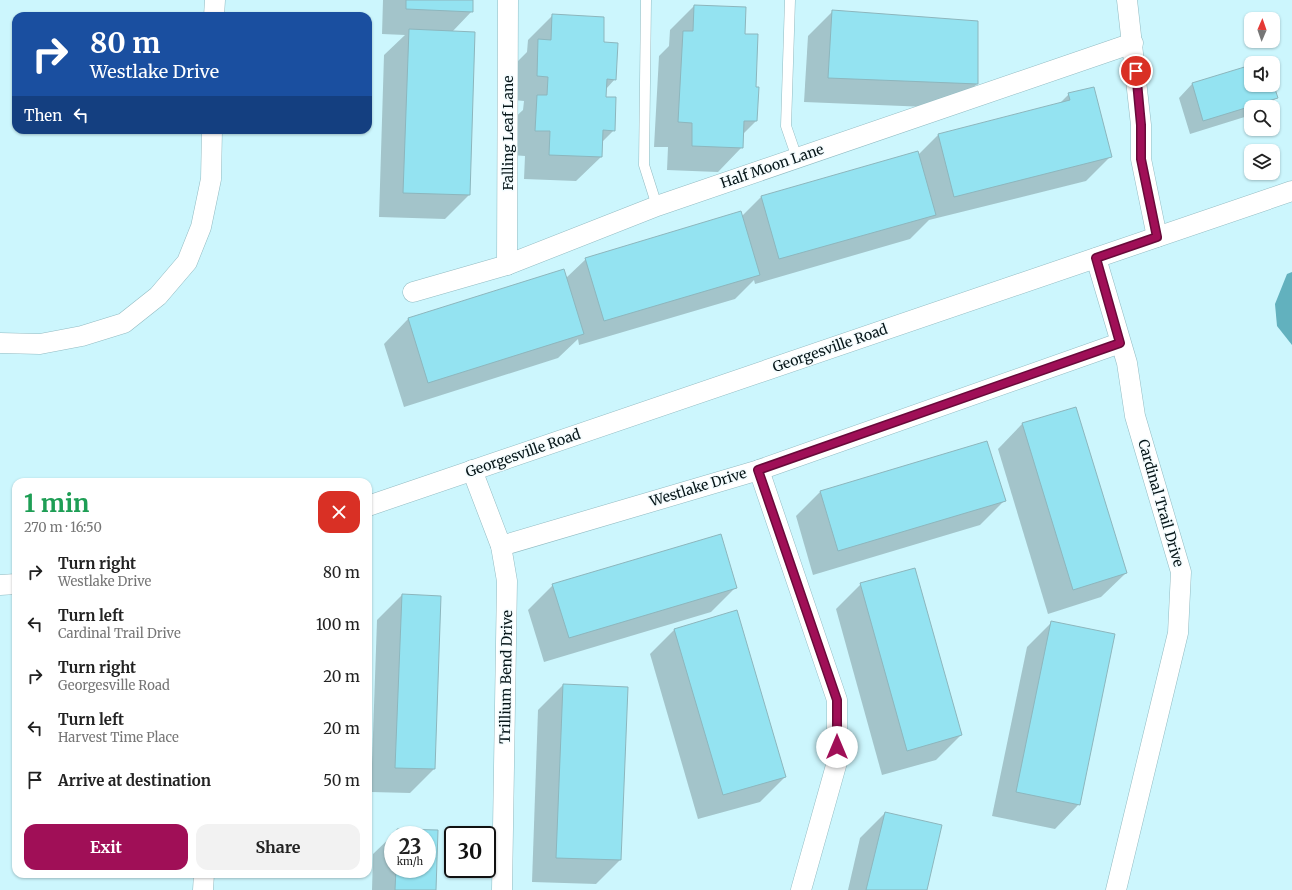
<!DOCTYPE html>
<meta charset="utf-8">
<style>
:root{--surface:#fff;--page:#f2f2f2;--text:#222;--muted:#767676;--accent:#a00f57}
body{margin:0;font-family:Merriweather,serif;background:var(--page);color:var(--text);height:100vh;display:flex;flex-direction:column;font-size:15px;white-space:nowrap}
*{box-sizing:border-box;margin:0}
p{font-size:13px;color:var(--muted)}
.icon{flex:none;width:22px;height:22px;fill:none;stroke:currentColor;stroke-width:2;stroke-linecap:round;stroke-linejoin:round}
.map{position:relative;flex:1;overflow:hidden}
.drawer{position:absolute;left:12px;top:478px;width:360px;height:400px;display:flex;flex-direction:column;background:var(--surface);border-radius:12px;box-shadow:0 1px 3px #0004}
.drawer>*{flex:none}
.guide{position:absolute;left:12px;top:12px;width:360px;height:122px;border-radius:12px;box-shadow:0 1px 3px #0004;background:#1a4fa0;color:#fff;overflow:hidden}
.needle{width:26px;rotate:2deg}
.controls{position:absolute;left:1244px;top:12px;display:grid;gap:8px}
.controls a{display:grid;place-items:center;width:36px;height:36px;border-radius:8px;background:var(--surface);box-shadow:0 1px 3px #0004;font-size:20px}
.speed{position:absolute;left:384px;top:826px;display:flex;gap:8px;font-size:20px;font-weight:700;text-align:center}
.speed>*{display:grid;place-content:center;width:52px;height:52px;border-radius:50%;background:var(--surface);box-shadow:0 1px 3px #0004;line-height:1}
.speed small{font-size:10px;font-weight:400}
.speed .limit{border:2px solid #111;border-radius:6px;background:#fff;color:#111}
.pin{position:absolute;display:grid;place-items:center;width:34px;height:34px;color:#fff;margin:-17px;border:2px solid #fff;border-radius:50%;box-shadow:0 1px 4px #0007}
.me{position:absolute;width:44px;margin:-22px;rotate:0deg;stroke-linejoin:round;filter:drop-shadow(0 0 3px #0008)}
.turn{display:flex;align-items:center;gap:14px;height:84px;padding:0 12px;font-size:18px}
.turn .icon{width:52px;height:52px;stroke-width:2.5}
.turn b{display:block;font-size:28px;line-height:34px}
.then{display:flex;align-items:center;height:38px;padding:0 12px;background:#0003;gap:8px;font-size:15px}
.round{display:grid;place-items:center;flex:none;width:42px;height:42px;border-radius:12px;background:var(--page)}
.headline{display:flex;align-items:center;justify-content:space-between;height:68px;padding:0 12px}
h1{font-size:24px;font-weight:700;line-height:30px;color:#1e9e55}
.button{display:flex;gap:8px;margin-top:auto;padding:8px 12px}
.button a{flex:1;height:46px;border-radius:12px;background:var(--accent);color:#fff;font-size:16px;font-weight:700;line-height:46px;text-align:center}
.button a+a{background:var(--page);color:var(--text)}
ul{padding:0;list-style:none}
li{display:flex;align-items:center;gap:12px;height:52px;padding:0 12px}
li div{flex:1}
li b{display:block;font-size:15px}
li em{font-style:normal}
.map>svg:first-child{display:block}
.water{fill:#62b1be}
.shadow{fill:#0003;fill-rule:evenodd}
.building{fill:#94e3f1;stroke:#8db6bd}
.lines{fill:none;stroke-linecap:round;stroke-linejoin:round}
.service-casing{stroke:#92bbc2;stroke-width:11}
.minor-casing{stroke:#92bbc2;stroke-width:21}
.service{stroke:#fff;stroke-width:10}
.minor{stroke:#fff;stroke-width:20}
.route-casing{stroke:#680a39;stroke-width:10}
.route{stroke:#a00f57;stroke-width:7}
.labels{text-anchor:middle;stroke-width:3;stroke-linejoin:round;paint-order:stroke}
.street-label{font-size:14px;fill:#061518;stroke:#f4fcfe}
</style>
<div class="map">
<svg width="1292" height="890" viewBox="0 0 1292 890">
<rect width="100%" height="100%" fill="#ccf6fd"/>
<path class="water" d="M1292,272V345L1277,326L1275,304L1287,274Z"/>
<g class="shadow">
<path d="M383,0H472V11L452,32L469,195L445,219L379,217L384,55L405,35L382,34Z"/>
<path d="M694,6L744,35L756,121L743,134L742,147L718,172L667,170L668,147H654L659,56L669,46L670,30Z"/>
<path d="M833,11L977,84L952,108L804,102L808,36Z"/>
<path d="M553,15L603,43L615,79L606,89L605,98L614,130L601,143V157L576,181L524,179L525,156L511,155L512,120L523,110L524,101L513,100L514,65L527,52L528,40Z"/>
<path d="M1251,66V85H1273L1276,98L1267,107H1251V115L1190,134L1179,98L1192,84Z"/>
<path d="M1069,94L1111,156L1086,181L929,220L910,239L755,284L754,280L735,299L579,345L578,339L558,358L404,407L384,344L408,319L563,270L566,278L586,259L742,216L761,197L918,155L938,135L1059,104Z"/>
<path d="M1022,424L1126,573L1101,597L1048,614L998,449Z"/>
<path d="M987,442L1004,501L980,525L813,575L796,516L820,492Z"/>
<path d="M861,584L961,735L936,760L882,775L836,609Z"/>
<path d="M553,585L736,587L711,612L544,662L528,610Z"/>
<path d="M402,595L440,597L434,769L410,793L371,792L377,620Z"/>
<path d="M1052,622L1079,804L1055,829L992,816L1027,647Z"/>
<path d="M675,629L785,777L760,802L698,819L650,654Z"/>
<path d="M563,685L620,860L596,884L532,882L538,710Z"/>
<path d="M885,813L926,890H848L860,838Z"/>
<path d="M398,830L437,831L435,890H372L373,854ZM393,835H427V869H393Z"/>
</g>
<g class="building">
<path d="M406,0H473V12L406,9Z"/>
<path d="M694,5L746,7L745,34H758L756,87H759L757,121H744L743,148L692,146V123L678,122L683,31H693Z"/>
<path d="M832,10L978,21V84L828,78Z"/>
<path d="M552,14L604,17V42L618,43L616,80L607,79L606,97H616L615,131L603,130L602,157L549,155L550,131H535L537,95H547L548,77L537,76L538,39L551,40Z"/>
<path d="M409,29L475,32L470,195L403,193Z"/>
<path d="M1251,65V85H1273V83L1278,98L1203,121L1192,83Z"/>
<path d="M1094,87L1112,157L954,197L938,134L1070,100L1068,93Z"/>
<path d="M918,151L936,215L779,259L761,196Z"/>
<path d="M741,211L760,275L604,321L585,258Z"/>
<path d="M564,269L584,334L428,383L408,318Z"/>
<path d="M1076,407L1127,573L1073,590L1022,423Z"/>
<path d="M987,441L1006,501L838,551L820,491Z"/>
<path d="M721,534L737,588L569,638L552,584Z"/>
<path d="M915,568L962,735L907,751L860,583Z"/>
<path d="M402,594L441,596L435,769L395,768Z"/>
<path d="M737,610L786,777L723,795L674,629Z"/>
<path d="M1051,621L1115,634L1080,805L1016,792Z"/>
<path d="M563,684L628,687L621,860L556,858Z"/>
<path d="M885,812L942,825L927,890H866Z"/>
<path d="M397,829L438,830L436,890H395L396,869H427V835H397Z"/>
</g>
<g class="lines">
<defs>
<g id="service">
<path d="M646,0L644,165L657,206"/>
<path d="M790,0L786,126L797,158"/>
</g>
<g id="minor">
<path d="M1127,0L1141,125V159L1157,237"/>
<path d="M214,16L215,0"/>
<path d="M1096,258L1127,363L1135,416L1181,572L1178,633L1116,890"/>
<path d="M507,265L508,0"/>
<path d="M413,292L507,265L657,206L1133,43"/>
<path d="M0,343L40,344L82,336L124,323L158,296L187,262L201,227L211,179L212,130"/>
<path d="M472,470L501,546L507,581L502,890"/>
<path d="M759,470L837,700V762L801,890"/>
<path d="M368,506L1292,191"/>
<path d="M501,546L759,470L1120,343"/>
<path d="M0,585L16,584"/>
<path d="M203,890L204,874"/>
</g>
</defs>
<use href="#service" class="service-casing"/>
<use href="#minor" class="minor-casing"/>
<use href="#service" class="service"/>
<use href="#minor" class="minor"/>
</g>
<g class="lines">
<defs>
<path id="route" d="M837,747V700L758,470L1120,343L1096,258L1157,237L1141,159V125L1136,71"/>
</defs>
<use href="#route" class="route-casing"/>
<use href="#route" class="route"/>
</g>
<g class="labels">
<g class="street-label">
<text transform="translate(508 133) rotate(-90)" y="5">Falling Leaf Lane</text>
<text transform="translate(772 166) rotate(-19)" y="5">Half Moon Lane</text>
<text transform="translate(830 348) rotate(-19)" y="5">Georgesville Road</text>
<text transform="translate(523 453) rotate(-19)" y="5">Georgesville Road</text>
<text transform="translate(698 487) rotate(-17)" y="5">Westlake Drive</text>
<text transform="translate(1161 503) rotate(74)" y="5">Cardinal Trail Drive</text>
<text transform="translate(506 677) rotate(-89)" y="5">Trillium Bend Drive</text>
</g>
</g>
</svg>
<div class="controls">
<a><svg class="needle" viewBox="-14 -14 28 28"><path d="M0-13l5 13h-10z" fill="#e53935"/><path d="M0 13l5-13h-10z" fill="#767676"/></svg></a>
<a><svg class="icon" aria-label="sound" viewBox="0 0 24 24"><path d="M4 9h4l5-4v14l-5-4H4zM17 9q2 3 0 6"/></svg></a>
<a><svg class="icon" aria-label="search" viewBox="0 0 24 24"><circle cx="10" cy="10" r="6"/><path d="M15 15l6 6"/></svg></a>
<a><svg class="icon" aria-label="layers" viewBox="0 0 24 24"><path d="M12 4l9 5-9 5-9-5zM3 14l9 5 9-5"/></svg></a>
</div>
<div class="speed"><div>23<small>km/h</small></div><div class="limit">30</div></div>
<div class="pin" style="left:1136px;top:71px;background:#d93025"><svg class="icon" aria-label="arrive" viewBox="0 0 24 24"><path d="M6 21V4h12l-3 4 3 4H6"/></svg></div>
<svg class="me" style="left:837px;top:747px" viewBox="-20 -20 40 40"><circle r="19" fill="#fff"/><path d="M0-13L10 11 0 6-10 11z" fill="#a00f57"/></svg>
<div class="guide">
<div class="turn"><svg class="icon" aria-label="right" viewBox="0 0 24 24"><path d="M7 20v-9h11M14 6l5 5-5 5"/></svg><div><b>80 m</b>Westlake Drive</div></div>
<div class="then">Then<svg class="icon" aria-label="left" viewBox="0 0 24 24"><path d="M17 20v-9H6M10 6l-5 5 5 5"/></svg></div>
</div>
<section class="drawer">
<div class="headline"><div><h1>1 min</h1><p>270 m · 16:50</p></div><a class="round" style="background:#d93025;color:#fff"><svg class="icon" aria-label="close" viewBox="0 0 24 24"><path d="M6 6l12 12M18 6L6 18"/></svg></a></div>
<ul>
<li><svg class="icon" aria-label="right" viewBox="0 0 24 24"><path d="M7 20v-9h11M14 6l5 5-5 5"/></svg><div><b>Turn right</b><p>Westlake Drive</p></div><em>80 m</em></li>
<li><svg class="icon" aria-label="left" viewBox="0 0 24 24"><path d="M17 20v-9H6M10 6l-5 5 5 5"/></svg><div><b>Turn left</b><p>Cardinal Trail Drive</p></div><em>100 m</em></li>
<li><svg class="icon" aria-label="right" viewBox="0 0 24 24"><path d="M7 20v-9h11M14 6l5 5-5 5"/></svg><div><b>Turn right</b><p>Georgesville Road</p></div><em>20 m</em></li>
<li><svg class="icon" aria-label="left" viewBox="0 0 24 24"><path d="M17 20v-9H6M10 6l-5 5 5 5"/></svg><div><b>Turn left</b><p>Harvest Time Place</p></div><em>20 m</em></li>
<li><svg class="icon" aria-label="arrive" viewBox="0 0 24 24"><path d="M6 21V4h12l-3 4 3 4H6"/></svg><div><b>Arrive at destination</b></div><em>50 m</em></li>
</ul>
<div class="button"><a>Exit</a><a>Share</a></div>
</section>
</div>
